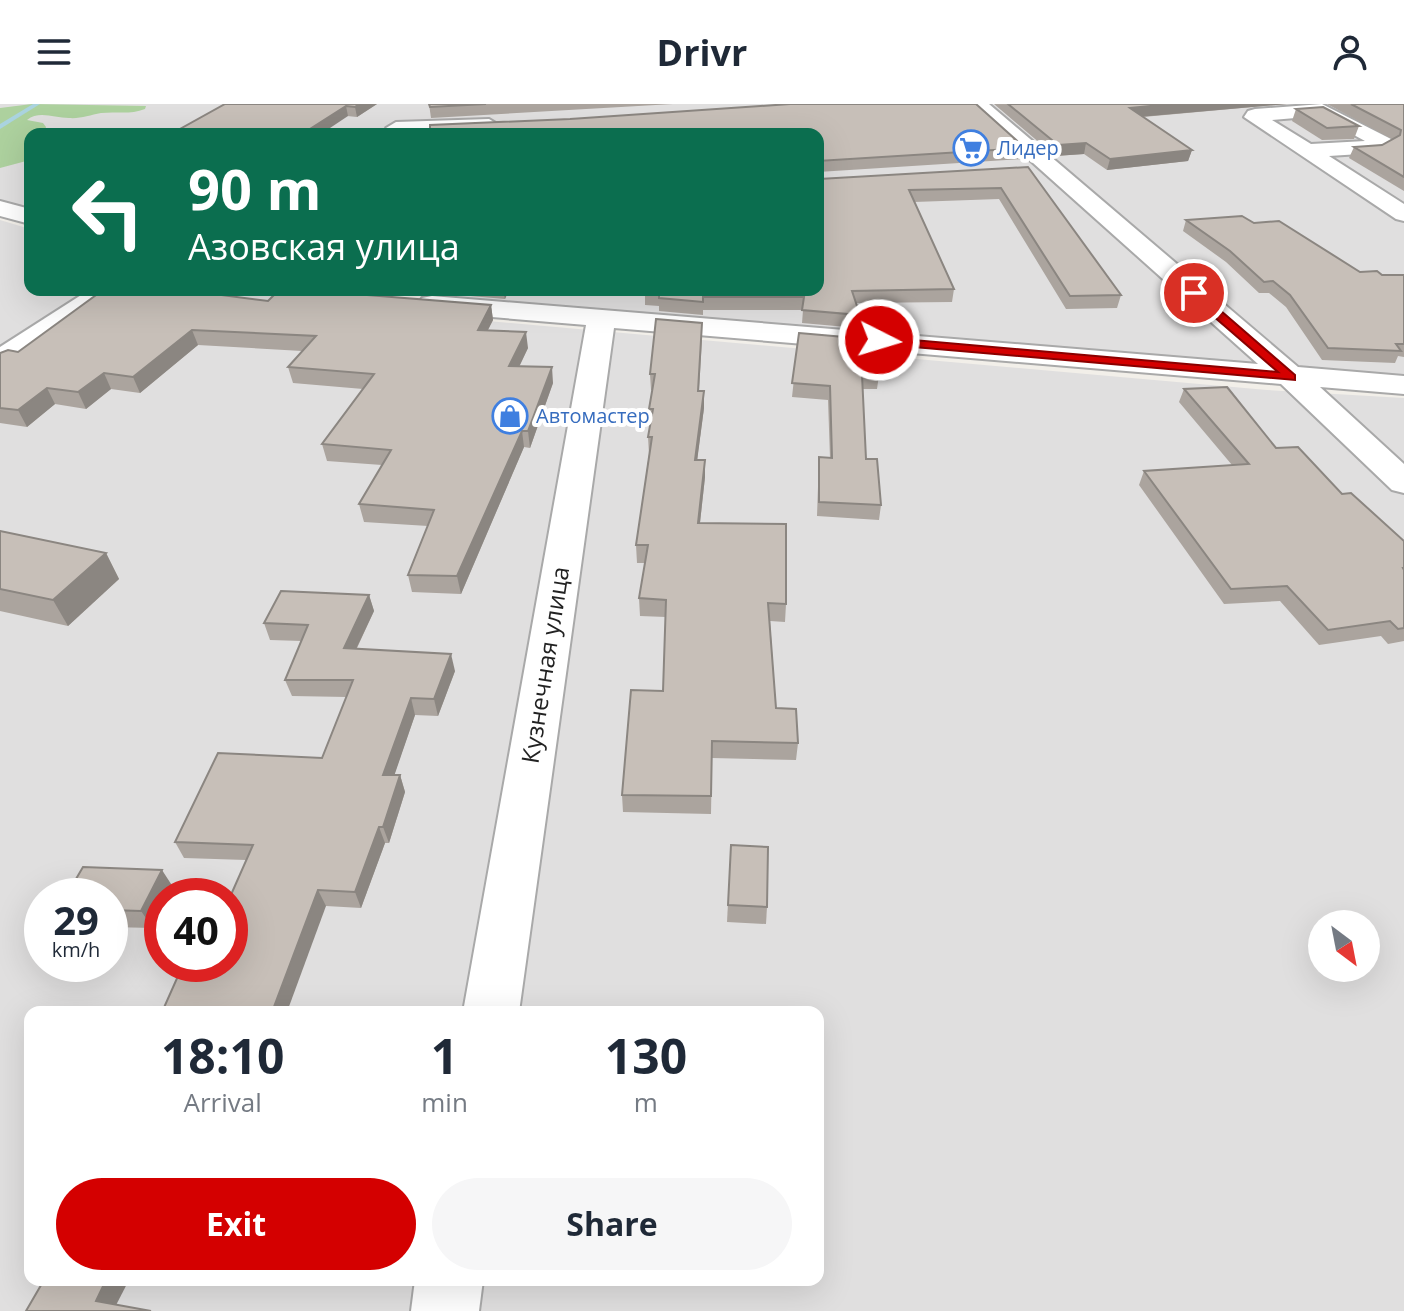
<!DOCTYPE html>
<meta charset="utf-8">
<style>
:root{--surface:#fff;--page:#f6f6f7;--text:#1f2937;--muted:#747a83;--accent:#d40000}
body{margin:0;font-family:"Open Sans",sans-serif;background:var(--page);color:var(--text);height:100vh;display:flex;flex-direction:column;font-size:30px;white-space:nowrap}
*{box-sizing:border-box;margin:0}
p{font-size:26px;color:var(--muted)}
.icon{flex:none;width:44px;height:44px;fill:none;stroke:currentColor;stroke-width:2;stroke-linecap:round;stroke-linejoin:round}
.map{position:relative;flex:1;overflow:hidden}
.sheet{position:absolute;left:24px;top:902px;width:800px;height:280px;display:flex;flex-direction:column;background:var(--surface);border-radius:16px;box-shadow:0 8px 32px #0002}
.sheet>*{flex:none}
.hud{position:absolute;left:24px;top:24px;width:800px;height:168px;border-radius:16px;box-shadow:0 8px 32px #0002;background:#0b6e4f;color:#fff;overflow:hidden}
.needle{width:52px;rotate:148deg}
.buttons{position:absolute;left:1308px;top:806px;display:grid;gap:16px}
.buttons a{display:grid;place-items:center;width:72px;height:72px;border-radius:50%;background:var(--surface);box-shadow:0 8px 32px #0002;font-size:40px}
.speed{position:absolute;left:24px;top:774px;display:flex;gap:16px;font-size:40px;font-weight:700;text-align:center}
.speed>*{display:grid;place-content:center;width:104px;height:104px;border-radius:50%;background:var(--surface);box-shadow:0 8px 32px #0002;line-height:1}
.speed small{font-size:20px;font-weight:400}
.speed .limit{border:12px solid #d22;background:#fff;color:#111}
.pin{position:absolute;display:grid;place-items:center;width:68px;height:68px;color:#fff;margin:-34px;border:4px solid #fff;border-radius:50%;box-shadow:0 2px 8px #0007}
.me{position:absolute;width:88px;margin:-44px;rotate:95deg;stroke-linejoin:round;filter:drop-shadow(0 0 6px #0008)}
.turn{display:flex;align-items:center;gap:28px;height:168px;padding:0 32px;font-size:36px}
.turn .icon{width:104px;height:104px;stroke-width:2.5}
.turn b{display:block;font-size:56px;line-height:68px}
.eta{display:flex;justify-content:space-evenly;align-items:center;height:136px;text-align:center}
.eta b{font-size:48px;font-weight:700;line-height:56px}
.primary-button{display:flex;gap:16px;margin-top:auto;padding:16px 32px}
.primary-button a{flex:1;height:92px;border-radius:48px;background:var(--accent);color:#fff;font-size:32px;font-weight:700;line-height:92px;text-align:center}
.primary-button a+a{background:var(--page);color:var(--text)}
header{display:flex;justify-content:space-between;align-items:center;height:104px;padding:0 32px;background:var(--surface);font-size:36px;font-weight:700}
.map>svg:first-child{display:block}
.residential{fill:#e0dfdf;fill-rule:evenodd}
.forest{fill:#add19e}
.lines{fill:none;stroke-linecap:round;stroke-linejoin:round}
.stream{fill:#aad3df;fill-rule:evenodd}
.minor-casing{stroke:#a9a9a9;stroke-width:4}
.minor{fill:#fff;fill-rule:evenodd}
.wall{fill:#aba49e}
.shaded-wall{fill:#8b8681}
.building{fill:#c7bfb8;stroke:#8b8681;stroke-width:2}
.route{fill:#d40000;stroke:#8a0000;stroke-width:2}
.labels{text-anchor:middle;stroke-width:8;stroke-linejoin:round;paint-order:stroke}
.far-shop-label{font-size:20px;fill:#366cbe;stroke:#fff;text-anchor:start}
.street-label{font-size:24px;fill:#222;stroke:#fff}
</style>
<header><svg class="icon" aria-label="menu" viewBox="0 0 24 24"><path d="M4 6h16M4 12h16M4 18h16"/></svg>Drivr<svg class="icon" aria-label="person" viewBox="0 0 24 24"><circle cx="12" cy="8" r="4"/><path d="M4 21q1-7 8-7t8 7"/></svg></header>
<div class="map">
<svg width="1404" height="1207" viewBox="0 0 1404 1207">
<rect width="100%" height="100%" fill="#f2efe9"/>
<g class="residential">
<path d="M0,0H1404V273L353,186H818V30H30V106L0,96Z"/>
<path d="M0,116L30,125V186H241L352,205L1267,286L1404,294V1207H0ZM42,792H110V860H42ZM162,792H230V860H162ZM1322,820H1366V864H1322ZM30,908H818V1176H30Z"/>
</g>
<path class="forest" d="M32,0L146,2L145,5C130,11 116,7 101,9C90,11 80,15 69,14C54,14 39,6 27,16L43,19L46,23L44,30H30V56L0,64V4Z"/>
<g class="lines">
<path class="stream" d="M33,0H40L0,25V20Z"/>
<defs>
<g id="minor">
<path d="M967,0H989L1298,263L1404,272V290L1320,283L1404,360V389L1392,386L1281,280L614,224L519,908H463L586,221L432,208L422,206L418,200L422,194L432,192L1258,260Z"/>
<path d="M1322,0L1391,35L1394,39L1376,49L1329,52L1404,100V117L1396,115L1244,13L1248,7L1255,5ZM1319,12L1365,37L1311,40L1272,16Z"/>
<path d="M489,15L499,21L496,25L396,30L386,24L396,18Z"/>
<path d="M0,97L30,105V120L0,112Z"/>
<path d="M89,186H120L117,192L11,262L0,265V243Z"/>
<path d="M415,1176H483L479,1207H411Z"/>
</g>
</defs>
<use href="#minor" class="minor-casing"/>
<use href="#minor" class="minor"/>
</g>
<g class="wall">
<path d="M225,0H377L357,13Z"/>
<path d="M429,0H673L431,14Z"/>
<path d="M790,0H976L1025,44L1023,55L818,68V30H430V21L570,15Z"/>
<path d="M994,0H1287L1143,13L1192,46L1188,57L1107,66L1084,50L1055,52Z"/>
<path d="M1327,0H1404V87L1349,54L1354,43L1382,41L1392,35Z"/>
<path d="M1296,5L1359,22L1354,35L1322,36L1292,17Z"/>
<path d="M1028,63L1121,191L1117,204L1066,205L999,95L914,98L954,185L952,198L856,199L860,211L858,224L802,219L803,206H703V211L659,207V202L645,201V190H582L581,186H818L819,75Z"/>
<path d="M1186,116L1254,119L1360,168L1382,171H1404V253L1398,252L1395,259L1322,256L1286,203L1269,189H1259L1226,158L1183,127Z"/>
<path d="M401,186H509L505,195Z"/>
<path d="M168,189L268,197L367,191L491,201L493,216L488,226L528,244L519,262L553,279L530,344L524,343L461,490L412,488L408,471L428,422L364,418L359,400L382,361L327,357L322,340L363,285L293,279L288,263L302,247L198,241L140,289L111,285L86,305L55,300L27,323L0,319V249L18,248Z"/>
<path d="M799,229L879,271L877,285H862L866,355L881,401L879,416L817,412L819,353L830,354L828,296L792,293Z"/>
<path d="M702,234L699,287L704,304L697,356H705V373L700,419L786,500L785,518L770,517L776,604L798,639L796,656L712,654L711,710L623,708L622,691L663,587L666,513L640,512L639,494L645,459H637L636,441L649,350L648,333L650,321L649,305L652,286H651L650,270Z"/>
<path d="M1184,285L1276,344L1342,390L1404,437V537L1388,540L1381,532L1319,541L1280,497L1224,500L1139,381L1144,367L1232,361L1179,298Z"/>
<path d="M0,427L106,449L119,475L68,522L0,507Z"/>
<path d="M369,491L374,507L357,544L455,567L438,612L415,611L394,671H400L405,688L389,739H385L361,804L326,802L200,863L246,756L184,754L175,738L322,654L347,593L292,592L285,576L302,537L270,536L264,519Z"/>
<path d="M731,741L767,803L766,820L727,818Z"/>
<path d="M173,783L169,792H162V806L153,824L110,823V792Z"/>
</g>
<g class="shaded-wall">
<path d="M359,0H377L357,13L355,3Z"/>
<path d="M1171,0H1287L1127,14L1130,4Z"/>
<path d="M346,2L348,12L321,30H302Z"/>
<path d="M583,26V30H521Z"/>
<path d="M1086,39L1084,50L1055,52L1058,41Z"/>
<path d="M1192,46L1188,57L1107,66L1110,55Z"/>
<path d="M503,186H509L505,195Z"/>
<path d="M491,201L493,216L480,241L478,226Z"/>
<path d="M192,226L198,241L140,289L133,273Z"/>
<path d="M526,228L528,244L512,278L509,262Z"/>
<path d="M552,263L553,279L530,344L528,327Z"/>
<path d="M104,269L111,285L86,305L78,288Z"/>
<path d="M47,284L55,300L27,323L18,306Z"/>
<path d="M704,287V304L695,373V356Z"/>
<path d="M522,327L524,343L461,490L457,472Z"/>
<path d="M705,356V373L698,436V419Z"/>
<path d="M106,449L119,475L68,522L53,496Z"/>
<path d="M369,491L374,507L349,560L344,544Z"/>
<path d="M451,550L455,567L438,612L434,595Z"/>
<path d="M411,594L415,611L389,687L383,671Z"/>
<path d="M400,671L405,688L389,739L383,723Z"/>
<path d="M379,723L385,739L361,804L355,788Z"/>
<path d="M162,766L173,783L169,792H162V806L153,824L141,807Z"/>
<path d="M318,786L326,802L287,908H272Z"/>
<path d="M106,1176H129L113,1207L96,1197Z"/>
</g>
<g class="building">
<path d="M225,0H359L355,3L346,2L302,30H171Z"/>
<path d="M429,0H486L430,3Z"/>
<path d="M790,0H976L1025,44L818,57V30H584L583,26L521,30H430V21L570,15Z"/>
<path d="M1008,0H1171L1130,4L1192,46L1110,55L1086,39L1058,41Z"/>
<path d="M1351,0H1404V73L1354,43L1382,41L1400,31L1401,26Z"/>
<path d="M1323,3L1359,22L1327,24L1296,5Z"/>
<path d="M1028,63L1121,191L1070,192L1001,84L909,86L954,185L852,187L860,211L802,206L804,193H703V198L659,194V189H645V186H818V74L819,75Z"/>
<path d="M1242,112L1254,119L1279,117L1360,168L1377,167L1382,171H1404V240H1396L1401,247L1328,244L1290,191L1273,177L1264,178L1230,147L1186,116Z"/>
<path d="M103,186H140L168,189L172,186H183L268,197L279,186H336L367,191L491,201L478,226L526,228L509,262L552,263L528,327H522L457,472L408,471L434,406L359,400L391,346L322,340L374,270L288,263L316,232L192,226L133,273L104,269L78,288L47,284L18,306L0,304V249L8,246L18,248Z"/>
<path d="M656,215L702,219L698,287H704L695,356H705L698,419L786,420V500L768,499L776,604L796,605L798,639L712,637L711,692L622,691L631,586L663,587L666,496L639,494L648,441H636L652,333H648L653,305H649L655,270H650Z"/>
<path d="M799,229L867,235L879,271H862L866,355H877L881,401L819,398V353L832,354L830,282L792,279Z"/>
<path d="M1227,283L1276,344L1298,343L1342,390L1351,389L1404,437V464H1403L1404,466V524L1398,525L1390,517L1328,526L1287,482L1231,485L1144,367L1249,360L1184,285Z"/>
<path d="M0,427L106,449L53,496L0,485Z"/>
<path d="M281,487L369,491L344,544L451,550L434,595L411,594L383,671H400L383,723H379L355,788L318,786L272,908H162L182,863H200L201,860H230V793L253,741L175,738L218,649L322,654L353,576H285L308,521L264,519Z"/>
<path d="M731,741L768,743L767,803L728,801Z"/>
<path d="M83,763L162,766L141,807L110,806V792H66Z"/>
<path d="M44,1176H106L96,1197L151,1207H26Z"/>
</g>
<path class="route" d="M1190,187H1198L1295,271V276L879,240L873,236L879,233L1278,268L1190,192Z"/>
<defs>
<symbol id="supermarket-ring" viewBox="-11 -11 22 22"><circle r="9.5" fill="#fff" stroke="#3f7fe0" stroke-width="1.5"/><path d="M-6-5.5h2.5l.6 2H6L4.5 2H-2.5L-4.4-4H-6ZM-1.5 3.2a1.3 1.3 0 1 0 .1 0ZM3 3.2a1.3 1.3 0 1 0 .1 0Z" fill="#3f7fe0"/></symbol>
<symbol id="shop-ring" viewBox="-11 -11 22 22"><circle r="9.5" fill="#fff" stroke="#3f7fe0" stroke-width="1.5"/><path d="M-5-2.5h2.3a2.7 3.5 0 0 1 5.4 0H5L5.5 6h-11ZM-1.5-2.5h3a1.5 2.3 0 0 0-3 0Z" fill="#3f7fe0"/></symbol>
</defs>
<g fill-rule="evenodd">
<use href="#supermarket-ring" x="951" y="24" width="40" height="40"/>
<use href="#shop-ring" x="490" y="292" width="40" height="40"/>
</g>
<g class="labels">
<g class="far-shop-label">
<text x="997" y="51">Лидер</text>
<text x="536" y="319">Автомастер</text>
</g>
<g class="street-label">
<text transform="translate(546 561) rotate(-81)" y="8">Кузнечная улица</text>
</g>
</g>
</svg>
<div class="buttons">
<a><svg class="needle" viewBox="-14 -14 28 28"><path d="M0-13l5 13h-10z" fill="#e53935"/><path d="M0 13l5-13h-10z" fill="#747a83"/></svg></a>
</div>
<div class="speed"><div>29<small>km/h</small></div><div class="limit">40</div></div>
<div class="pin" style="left:1194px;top:189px;background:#d93025"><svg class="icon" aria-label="arrive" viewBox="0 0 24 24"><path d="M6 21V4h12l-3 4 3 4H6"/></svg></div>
<svg class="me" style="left:879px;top:236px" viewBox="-20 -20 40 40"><circle r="17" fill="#d40000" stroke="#fff" stroke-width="3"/><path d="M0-11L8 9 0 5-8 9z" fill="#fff"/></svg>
<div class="hud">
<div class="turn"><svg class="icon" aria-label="left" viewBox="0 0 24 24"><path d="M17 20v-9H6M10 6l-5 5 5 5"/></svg><div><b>90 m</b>Азовская улица</div></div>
</div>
<section class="sheet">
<div class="eta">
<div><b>18:10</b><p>Arrival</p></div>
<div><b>1</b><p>min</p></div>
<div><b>130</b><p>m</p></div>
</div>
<div class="primary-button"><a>Exit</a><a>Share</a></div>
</section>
</div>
